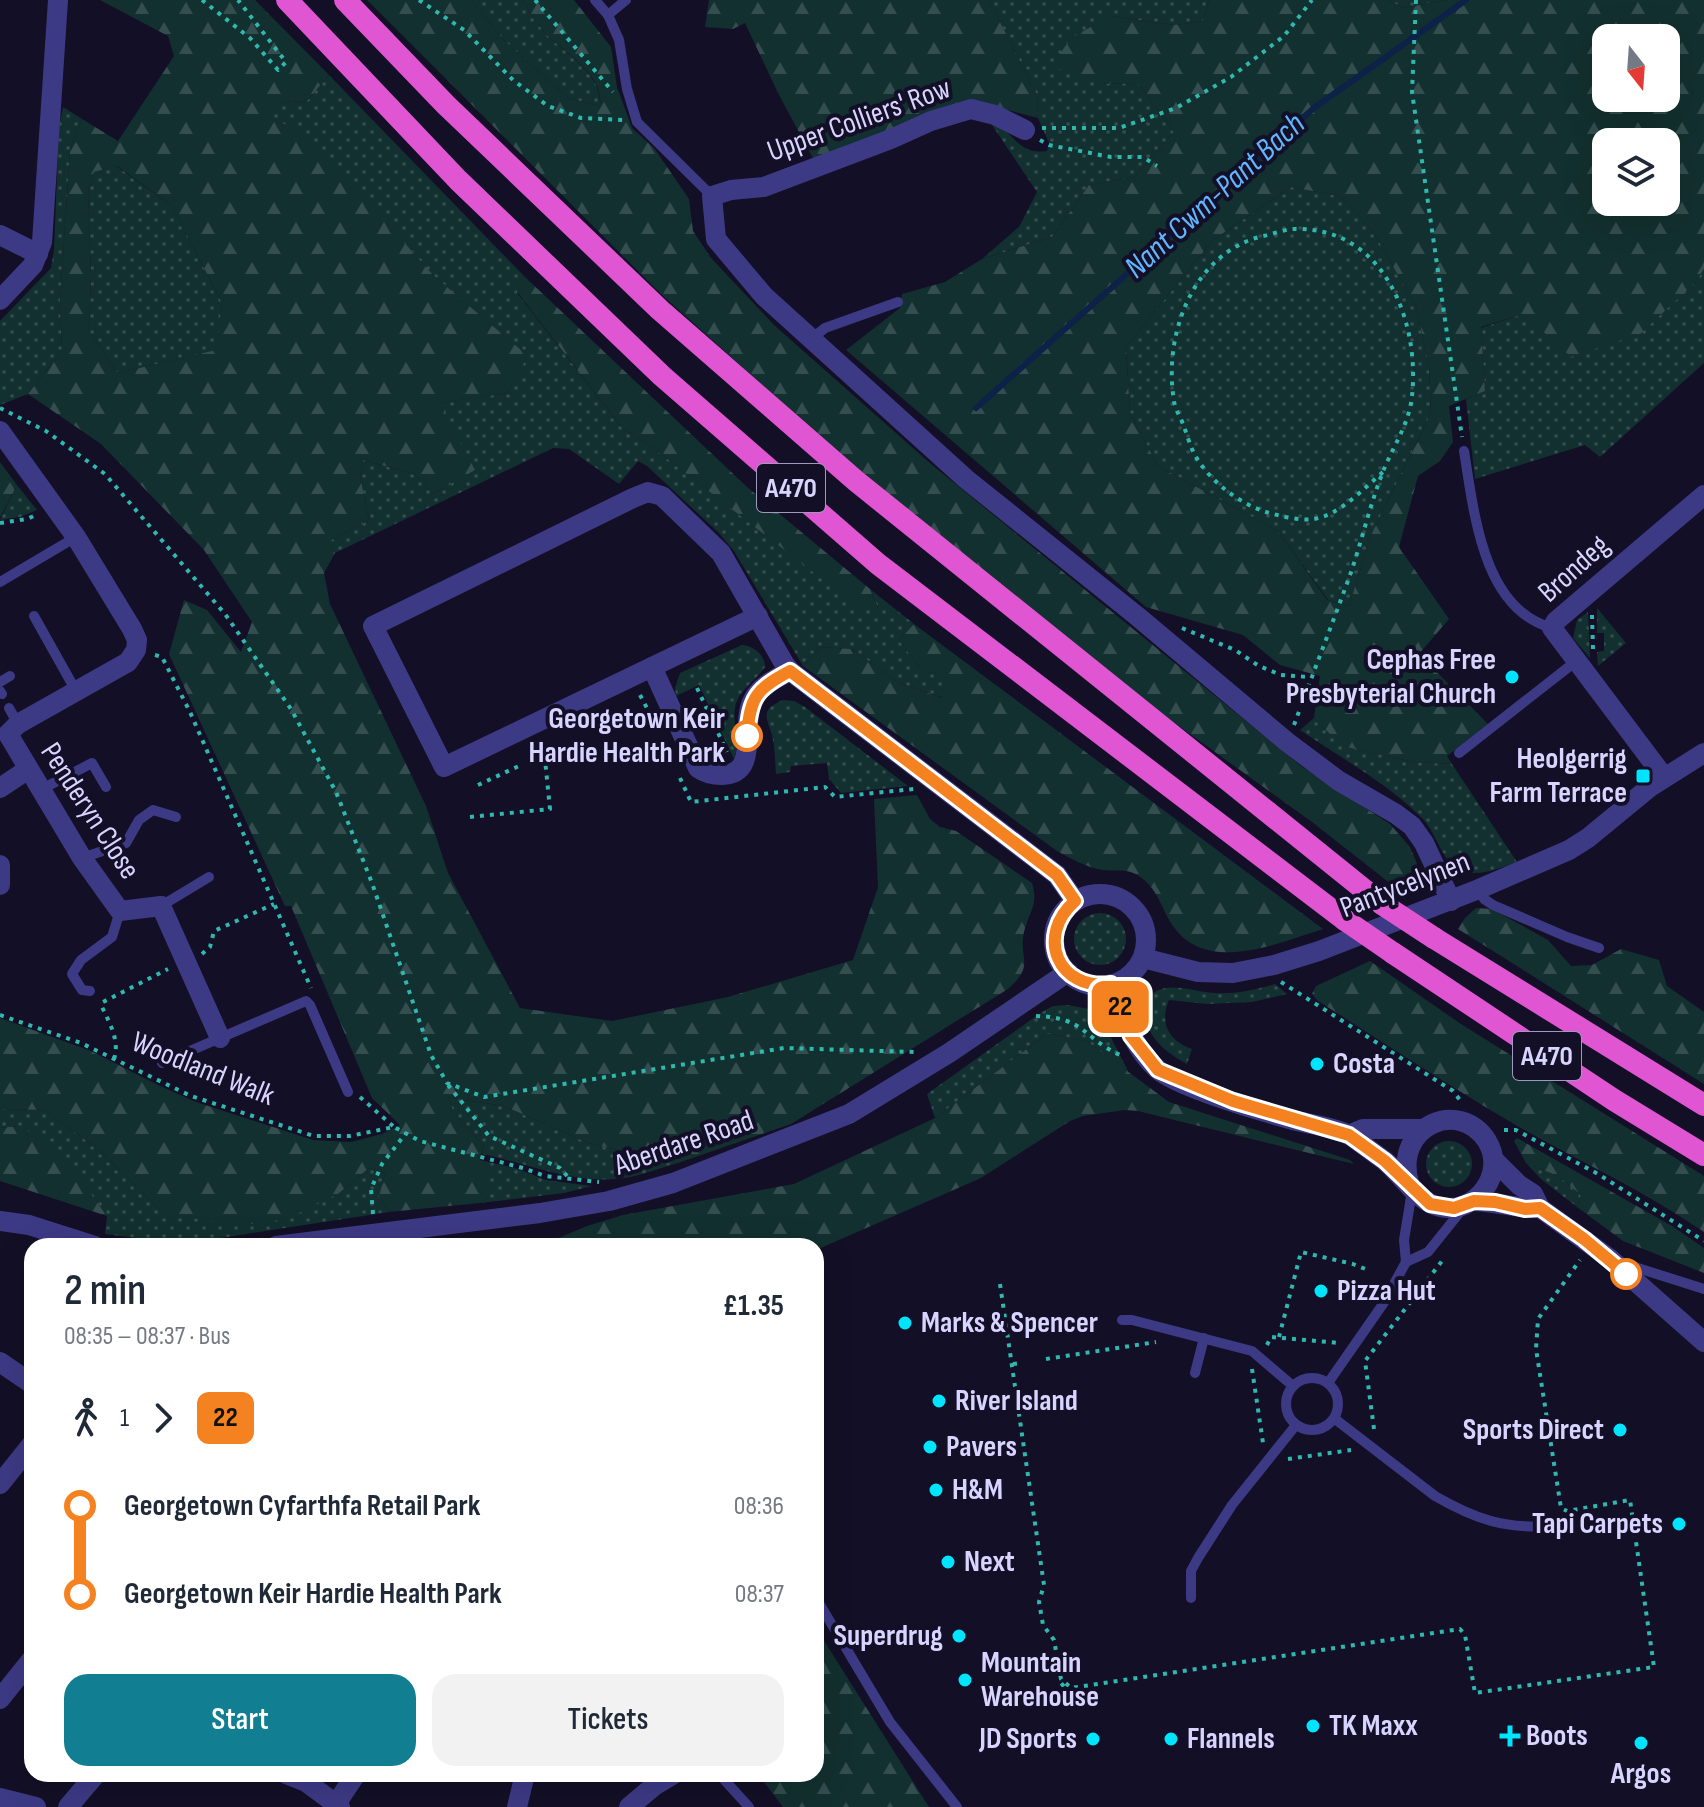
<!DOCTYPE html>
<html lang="en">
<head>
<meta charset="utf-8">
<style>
  body { margin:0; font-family:"Sofia Sans Condensed",sans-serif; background:#f2f2f3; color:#1f2937; height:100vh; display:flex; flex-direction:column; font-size:30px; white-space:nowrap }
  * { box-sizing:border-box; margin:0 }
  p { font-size:26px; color:#747a83 }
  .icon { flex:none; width:44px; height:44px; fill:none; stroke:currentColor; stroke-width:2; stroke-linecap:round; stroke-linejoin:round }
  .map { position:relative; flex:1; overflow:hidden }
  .drawer { position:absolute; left:24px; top:1238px; width:800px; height:544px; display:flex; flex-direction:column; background:#fff; border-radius:24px; box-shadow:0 8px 32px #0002 }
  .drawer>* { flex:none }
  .badge { padding:0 16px; border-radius:12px; font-size:28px; line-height:52px }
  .needle { width:52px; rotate:163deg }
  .buttons { position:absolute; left:1592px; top:24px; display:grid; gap:16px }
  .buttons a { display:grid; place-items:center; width:88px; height:88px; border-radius:16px; background:#fff; box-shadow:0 8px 32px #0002; font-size:40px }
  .map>.badge { position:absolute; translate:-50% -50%; box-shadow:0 0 0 4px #fff }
  .legs { display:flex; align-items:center; gap:12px; height:88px; padding:0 40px; font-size:26px }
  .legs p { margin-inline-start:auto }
  .head { display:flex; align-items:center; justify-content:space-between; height:136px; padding:0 40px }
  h1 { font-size:44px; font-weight:600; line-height:60px }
  .button { display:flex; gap:16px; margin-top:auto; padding:16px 40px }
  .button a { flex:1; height:92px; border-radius:24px; background:#117e91; color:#fff; font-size:32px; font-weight:600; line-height:92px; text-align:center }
  .button a+a { background:#f2f2f3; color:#1f2937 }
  ul { padding:0 40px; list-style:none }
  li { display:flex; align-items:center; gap:28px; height:88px; font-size:30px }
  li i { display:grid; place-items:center; width:12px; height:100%; margin:0 10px; background:currentColor }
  li i::after { content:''; width:20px; height:20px; margin:-10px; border:6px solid; border-radius:50%; background:#fff }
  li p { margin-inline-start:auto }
  li:first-child i { background:linear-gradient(#0000 50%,currentColor 0) }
  li:last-child i { background:linear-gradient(currentColor 50%,#0000 0) }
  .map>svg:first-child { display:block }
  .grass { fill:url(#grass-dots) }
  .forest { fill:url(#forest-firs); fill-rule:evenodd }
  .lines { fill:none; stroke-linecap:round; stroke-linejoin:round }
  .stream { stroke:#0c2248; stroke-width:6 }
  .path { stroke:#2fb8b0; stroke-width:4; stroke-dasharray:4 6; stroke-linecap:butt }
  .service { stroke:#3d3a85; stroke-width:10 }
  .minor { stroke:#3d3a85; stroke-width:20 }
  .trunk { stroke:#e055d1; stroke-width:22 }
  .trunk-bridge { stroke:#e055d1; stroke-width:22 }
  .line-1-casing { stroke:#fff; stroke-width:18 }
  .line-1 { stroke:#f58220; stroke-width:12 }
  .poi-dot { fill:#00e5ff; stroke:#130f26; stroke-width:3 }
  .stop-1-dot { fill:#fff; stroke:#f58220; stroke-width:4 }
  .labels { text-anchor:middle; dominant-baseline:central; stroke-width:8; stroke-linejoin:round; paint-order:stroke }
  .shield { fill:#130f26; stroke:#9e99be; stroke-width:2 }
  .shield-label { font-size:28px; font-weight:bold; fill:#d9d4ff }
  .street-label { font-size:30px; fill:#d9d4ff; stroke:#130f26 }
  .poi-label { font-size:30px; font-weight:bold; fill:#d9d4ff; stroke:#130f26; text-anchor:start }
  .stop-label { font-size:30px; font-weight:bold; fill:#d9d4ff; stroke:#130f26; text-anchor:end }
  .water-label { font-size:32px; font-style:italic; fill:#62b6ff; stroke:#130f26 }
</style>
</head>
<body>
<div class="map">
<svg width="1704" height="1807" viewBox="0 0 1704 1807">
  <defs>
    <pattern id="grass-dots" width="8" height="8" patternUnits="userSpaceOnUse" patternTransform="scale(2)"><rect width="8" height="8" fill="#12302f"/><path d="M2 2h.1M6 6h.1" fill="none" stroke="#344d4e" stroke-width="1.8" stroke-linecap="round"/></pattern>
    <pattern id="forest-firs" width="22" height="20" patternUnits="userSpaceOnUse" patternTransform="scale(2)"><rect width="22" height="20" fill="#12302f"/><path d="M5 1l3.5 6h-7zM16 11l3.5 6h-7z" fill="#344d4e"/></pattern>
  </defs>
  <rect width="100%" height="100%" fill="#130f26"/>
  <g class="grass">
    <path d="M471,0h51c7,10 14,22 22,32 21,22 58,40 56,74l-32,-8 -64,-58z"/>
    <path d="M989,0h220l-6,21 -29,4 -63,-9 -11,68 38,-1 36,49 -40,45 -45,8 -37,52 -70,22 37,-32 18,-35 -47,-70c24,6 25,34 57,29l2,-8 -11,-25 -1,-23z"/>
    <path d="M1389,0h57l-43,8z"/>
    <path d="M329,75l195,201 -7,17 106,136 25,15 211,163 19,1 -8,-19 44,35 -15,16 21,28 26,10 -2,20 -45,-15 -47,-34 -31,-2 -18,19 -69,-115 -16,-19 -71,-66 -9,-5 -19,23 -50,-35 -16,-1 -218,105 -4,-13 38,-20 -9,-44 3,-16 51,14 19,20 41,-24 -35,-67 68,-10 20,-37 -94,-81 -165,-158 16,-16 22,1z"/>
    <path d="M63,107l19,12 -12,30 -10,153 2,48 -34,44 -28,11v-84l51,-53 3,-18 5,-123z"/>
    <path d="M116,166l56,40 50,97 -5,47 -99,23 -29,-42 2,-54 -3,-84 6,-21z"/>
    <path d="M1291,187l48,9 34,35 43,76 13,57 2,49 -59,120 -23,73 -21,-6 -50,-69 -120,-65 -28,-53 -4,-66 87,-107z"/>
    <path d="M1704,269v94l-104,94 -15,-12 -110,34 -9,-80 19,-8 -4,-63 42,-14 172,-31z"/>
    <path d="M17,485l20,25 -17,7 -20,3z"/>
    <path d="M1597,608l29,35 -28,23 -1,-14 7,-1v-18h-7z"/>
    <path d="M1588,612l2,46 -17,-20 4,-18z"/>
    <path d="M742,645c12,1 23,10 23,22 -9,14 -27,23 -30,41 -3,17 6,36 -1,51l-35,-74 -23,11 -1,-8 5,-15z"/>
    <path d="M783,700l11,1 11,6 103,79 -67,7 -12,-14 -2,-16 -36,3 -1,6 -14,2c-1,-12 -1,-27 -4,-39 -6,-19 -12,-25 11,-35z"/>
    <path d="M1314,718l29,28 71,16 38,2 65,98c-16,6 -43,17 -60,7 -14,-8 -22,-38 -35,-51 -35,-35 -81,-60 -122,-88z"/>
    <circle cx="1100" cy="939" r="26"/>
    <path d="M1275,984l12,10 -35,8 -45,2 -38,-4c-10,23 0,41 23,49l-5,15c-19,-10 -35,-23 -42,-44 -3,-9 -2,-16 4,-23 17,-18 43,-5 65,-4 21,1 41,-3 61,-9z"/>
    <path d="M1068,1005l21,4 11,7 29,57 -41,-31 -40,-9 -113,85 -8,-24 115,-82 11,-6z"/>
    <path d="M445,1097l59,9 84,37 87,21c-19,5 -40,14 -60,15 -46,4 -89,-16 -133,-25l2,-9 -28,-30z"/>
    <path d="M0,1109l44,1 54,39 64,63 176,-18 31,-26 16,5 -6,23 10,16 -207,32 -77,-10 2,-18 -89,-90 -18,2z"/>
    <circle cx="1449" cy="1164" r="23"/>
    <path d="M480,1160l38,9 28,11 46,6 -28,7 -84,10 10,-6z"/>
    <path d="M1526,1163l32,13 23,19 -4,12 -36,-28z"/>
  </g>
  <g class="forest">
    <path d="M100,0h155l74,75 -23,27 -22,-1 -15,17 26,10 30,25 108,122 95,81 -21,37 -67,10 35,67 -42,24 -19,-20 -51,-14 -3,16 9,44 -38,20 4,13 -11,20 6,31 96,202 22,67 72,135 92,13 116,-24 125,-37 25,-73 -4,-88 43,-4 13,24 10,8 16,4 76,52c7,22 -3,28 -8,49 -6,27 12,32 -16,57l-217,135 -116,40 -87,-21 -84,-37 -58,-9 10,18 28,30 -4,15 10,19v18l-10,6 -91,9 -10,-16 6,-23 -16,-5 -31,26 -51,25 -52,7 -73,-14 -64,-63 -54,-39 -44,-1v-91l91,33 67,34 38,17 117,38 38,2 31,-8 18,-9 -28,-27 -81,-192h-6l-116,-252 15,-54 23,10 34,42 11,-30 -48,-72 -103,-106 -73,-50 34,-44 -2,-48 10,-153 12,-30 36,22 56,-85 -6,-20zM117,166l55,40 50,97 -6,47 -98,23 -29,-42 2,-54 -3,-84 6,-21z"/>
    <path d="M367,0h104l33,40 64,58 32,8c4,-33 -36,-53 -56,-74 -8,-10 -15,-22 -22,-32h52l37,47 6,40 15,41 22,20 35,51 4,32 18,27 63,67 157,139 370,302 89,58 20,23 9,22 1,19 -15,7 -93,-73 -194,-140 -251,-203 -206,-185z"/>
    <path d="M709,0h280l48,95 1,23 -49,-13 -174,57 -37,-69 -33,-70 -12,6 -28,-2z"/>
    <path d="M1209,0h180l14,8 43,-8h258v269l-9,14 -55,51 -69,23 -47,-43 -43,13 4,64 -36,15 4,36 -13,19 -22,15 -19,71 50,72 -30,35 69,70 -41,32 5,8 -38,-2 -72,-16 -28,-28 6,-42 -40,-11 -37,-30 -97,-28 -300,-257 54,-42 2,-14 43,-12 37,-23 70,-22 37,-52 45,-8 40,-45 -36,-49 -38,1 -49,-18 21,-29 39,-21 63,9 29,-4zM1606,38h60v60h-60zM1606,142h60v60h-60zM1291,187l48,9 34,35 43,76 13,57 2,49 -59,120 -23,73 -22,-6 -49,-69 -120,-65 -28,-53 -4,-66 87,-107z"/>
    <path d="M524,276l223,211 123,102 8,20 -19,-1 -211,-164 -25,-15 -106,-137z"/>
    <path d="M0,462l17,23 -17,33z"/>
    <path d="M914,624l409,305c-45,14 -116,46 -150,-3 -11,-16 -14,-34 -30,-47 -15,-12 -24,-7 -40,-9 -18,-3 -31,-11 -46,-19l-254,-185 18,-19 31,2 47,34 44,15 2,-20 -25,-10 -21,-28z"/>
    <path d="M1476,908l16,1 56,31 23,26 21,-1 29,-16 38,11 8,26 37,26v72l-246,-155 7,-11z"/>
    <path d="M1370,961l91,63 243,152v56c-61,-42 -127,-72 -190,-108 -67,-39 -131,-82 -196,-123l-6,-7 4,-8z"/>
    <path d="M1048,1033l40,9 81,60 181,58 4,4 -216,-53 -13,-1 -42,6 -13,5 -89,57 -165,72v-4h-302l37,-5 36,-15 36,-11 171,-31 141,-66z"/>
    <path d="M18,1126l36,17 53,73 -107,-35v-53z"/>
    <path d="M1517,1138l155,88 32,22v25l-81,-32 -46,-34 4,-12 -23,-19 -32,-13 -12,-22z"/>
    <path d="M816,1628l113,179h-146l-25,-33h58z"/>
  </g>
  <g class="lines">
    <path class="stream" d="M976,408l338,-300 152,-108"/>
    <g class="path">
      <path d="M202,0l48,38 28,32 8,-8 -48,-62"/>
      <path d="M419,0l45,30 49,50 35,26 33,12 42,2"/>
      <path d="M535,0l78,92"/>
      <path d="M1416,0l-4,92 50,345"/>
      <path d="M1042,128h77l57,-20 55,-31 53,-41 28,-36"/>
      <path d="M1040,140l9,5 62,12h32l14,9"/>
      <path d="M0,408l46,23 59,43 120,140 66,95 45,83 36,91 59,172 16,28 37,14 300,-49 130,4"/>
      <path d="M0,523l27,-4 9,-4"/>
      <path d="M1592,615l1,35"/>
      <path d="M1182,628l53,22 24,16 22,9 29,2"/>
      <path d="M155,655l7,2 28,55 121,276"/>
      <path d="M697,688l30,64"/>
      <path d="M640,695l9,17"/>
      <path d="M589,721l61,-5"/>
      <path d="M1294,725c18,-49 37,-98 55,-147 12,-34 20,-70 33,-104 10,-26 27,-49 30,-78 8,-75 -28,-167 -114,-167 -11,-1 -24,5 -35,7 -71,17 -100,100 -89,165 1,8 6,15 9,23 4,10 7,23 13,33 14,24 44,47 70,55 14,4 33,9 48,7 26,-4 50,-31 69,-47"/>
      <path d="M680,778l11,24 134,-15 10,10 79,-8"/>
      <path d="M478,785l43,-20"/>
      <path d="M470,817l80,-8 -7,-69"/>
      <path d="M202,954l8,-7 4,-16 60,-27"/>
      <path d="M1281,982l172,109 7,9"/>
      <path d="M0,1015l81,28 110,53 123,40h36l44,-9 26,14 103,27 22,8 54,6"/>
      <path d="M1036,1016c49,1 48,23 84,39"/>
      <path d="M114,1059c6,-18 -4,-35 -12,-52l1,-5 65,-33"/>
      <path d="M448,1085l41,51 71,32 8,9"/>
      <path d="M360,1097l34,30"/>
      <path d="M1504,1130h12l82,44 106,67"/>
      <path d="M373,1214l-2,-25 11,-25 24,-31"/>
      <path d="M1000,1284l44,301 -5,17 4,23 11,15 7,39 10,9 389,-59 5,6 10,58 179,-26 -24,-167 -63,11 -6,-3 -25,-159 2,-30 42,-59"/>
      <path d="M1279,1337l22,-85 52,12 15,6"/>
      <path d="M1267,1345l4,-8 68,6"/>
      <path d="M1046,1359l110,-17"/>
      <path d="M1013,1364l8,-1"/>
      <path d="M1252,1369l11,74"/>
      <path d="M1374,1429l-9,-68 77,-100"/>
      <path d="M1288,1459l63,-9"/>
      <path d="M1039,1709l-2,-13 14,-2 14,-11"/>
    </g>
    <g class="service">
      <path d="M595,0l13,15 11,25 8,49 10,33 75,74"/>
      <path d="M608,15l18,-15"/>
      <path d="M810,340l15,-12 73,-26"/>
      <path d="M1464,451c10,60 18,158 88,177"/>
      <path d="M0,582l76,-45"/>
      <path d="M34,616l42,75"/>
      <path d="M0,682l10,-6"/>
      <path d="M0,691l2,3"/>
      <path d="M9,708l9,16"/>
      <path d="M1459,753l116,-91"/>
      <path d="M40,790l52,-27 14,24"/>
      <path d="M82,858l44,-15 13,-23 14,-10 23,7"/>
      <path d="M1479,889l5,10 9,6 74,32 32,11"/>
      <path d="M161,906l48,-29"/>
      <path d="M90,991l-8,-1 -10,-16 9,-14 31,-23 8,-26"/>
      <path d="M162,1063l144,-62 4,4 38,87"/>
      <path d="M1406,1262l22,-10 36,-45"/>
      <path d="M1622,1263l82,26"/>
      <path d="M1122,1320h10l120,31 41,35"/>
      <path d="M1195,1373l9,-35"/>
      <circle cx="1312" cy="1404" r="26"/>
      <path d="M1328,1383l55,-79 23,-42 -2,-22 8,-49"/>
      <path d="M1335,1419l100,77c40,23 69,33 115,30"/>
      <path d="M816,1598l74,124 67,85"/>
      <path d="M1191,1598v-27l7,-13 34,-53 64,-80"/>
      <path d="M719,1774l30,33"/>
    </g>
    <g class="minor">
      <path d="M1025,130l-30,-15 -24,-6 -40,12 -40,18 -127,48 -33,3 -19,6 4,43 48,57 202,183 171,137 150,126 52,39 57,33 16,12 12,17 27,58"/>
      <path d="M0,235l38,19"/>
      <path d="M0,300l33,-35 9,-23 16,-242"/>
      <path d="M0,431l76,106 56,92 5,11 -1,10 -8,12 -110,62 -10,10 74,124 38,53 41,-5 59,132"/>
      <path d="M758,616l-314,151 -71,-141 260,-128 15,-6 14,4 59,57 64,112 5,6 267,204 18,26"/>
      <path d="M652,667l46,101c7,5 14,7 24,7 38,-1 19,-49 30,-73 7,-16 23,-23 38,-31"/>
      <path d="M1664,777l-112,-149 4,-7 148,-126"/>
      <path d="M0,788l27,-18"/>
      <path d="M0,865v20"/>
      <circle cx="1100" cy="940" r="46"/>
      <path d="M1143,958l55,14 35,1 41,-8 45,-14 160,-62 90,-39 19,-12 62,-51 54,-34"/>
      <path d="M1111,984c12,30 21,63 46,85 20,18 106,43 136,51 15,4 46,8 58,16 11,8 23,17 34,25 18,15 32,41 55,46 36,8 67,-34 47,-66 -27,-43 -94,-16 -78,42"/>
      <path d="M1349,1135l14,-6h59"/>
      <path d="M1494,1160l25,25 14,9 7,14 69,50 95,84"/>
      <path d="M1474,1201c22,1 44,8 66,7"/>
      <path d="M0,1221l29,4 66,21"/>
      <path d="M276,1246l264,-33 69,-12 64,-18 176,-69 100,-61 119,-81"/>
      <path d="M0,1362l32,22"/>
      <path d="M0,1484l32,-40"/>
      <path d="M0,1699l32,-40"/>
      <path d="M286,1774l20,8 34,25"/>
      <path d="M0,1798l36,9"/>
      <path d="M336,1804l20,-30"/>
      <path d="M68,1807l28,-33"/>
      <path d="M517,1807l8,-33"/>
      <path d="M629,1807l25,-21 20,-12"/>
    </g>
    <g class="trunk">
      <path d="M287,0l171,180 204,196 216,188 467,356"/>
      <path d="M345,0l101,105 214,205 196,171 526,423"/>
      <path d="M1434,938l270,167"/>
      <path d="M1393,953l221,147 90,55"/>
    </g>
    <g class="trunk-bridge">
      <path d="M1382,904l52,34"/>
      <path d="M1345,920l48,33"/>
    </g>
  </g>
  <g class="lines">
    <g class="line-1-casing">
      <path id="line-1" d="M747,736c3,-39 9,-47 43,-65l267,204 18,26c-40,35 -17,90 36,83l20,52 27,34 75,31 116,34 36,26 45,43 24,4 20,-7 21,1 30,7 15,-1 44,31 42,35"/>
    </g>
    <use href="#line-1" class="line-1"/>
  </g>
  <g class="poi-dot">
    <circle cx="1512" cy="677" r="8"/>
    <rect x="1635" y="768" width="16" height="16" rx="4"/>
    <circle cx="1317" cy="1064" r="8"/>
    <circle cx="1321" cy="1291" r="8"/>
    <circle cx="905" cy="1323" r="8"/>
    <circle cx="939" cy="1401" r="8"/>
    <circle cx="1620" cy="1430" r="8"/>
    <circle cx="930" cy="1447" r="8"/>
    <circle cx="936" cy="1490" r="8"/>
    <circle cx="1679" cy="1524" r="8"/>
    <circle cx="948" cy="1562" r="8"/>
    <circle cx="959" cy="1636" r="8"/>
    <circle cx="965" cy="1680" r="8"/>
    <circle cx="1313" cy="1726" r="8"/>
    <path d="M1506 1724h8v8h8v8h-8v8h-8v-8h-8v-8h8z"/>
    <circle cx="1093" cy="1739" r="8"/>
    <circle cx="1171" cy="1739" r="8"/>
    <circle cx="1641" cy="1743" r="8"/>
  </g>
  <g class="stop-1-dot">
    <circle cx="747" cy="736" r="14"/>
    <circle cx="1626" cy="1274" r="14"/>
  </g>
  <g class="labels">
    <g class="shield">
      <rect x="757" y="464" width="68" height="48" rx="6"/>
      <rect x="1513" y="1032" width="68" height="48" rx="6"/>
    </g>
    <g class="shield-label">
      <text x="791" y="488">A470</text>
      <text x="1547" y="1056">A470</text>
    </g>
    <g class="street-label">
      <text transform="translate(859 120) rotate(-20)">Upper Colliers' Row</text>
      <text transform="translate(1574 569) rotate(-42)">Brondeg</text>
      <text transform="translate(90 811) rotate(57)">Penderyn Close</text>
      <text transform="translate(1405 885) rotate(-21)">Pantycelynen</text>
      <text transform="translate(203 1069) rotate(22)">Woodland Walk</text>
      <text transform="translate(684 1143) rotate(-19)">Aberdare Road</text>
    </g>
    <g class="poi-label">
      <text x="1496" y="660" text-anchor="end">Cephas Free<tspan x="1496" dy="34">Presbyterial Church</tspan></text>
      <text x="1627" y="759" text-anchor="end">Heolgerrig<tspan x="1627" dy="34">Farm Terrace</tspan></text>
      <text x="1333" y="1064">Costa</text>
      <text x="1337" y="1291">Pizza Hut</text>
      <text x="921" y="1323">Marks &amp; Spencer</text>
      <text x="955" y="1401">River Island</text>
      <text x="1604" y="1430" text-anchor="end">Sports Direct</text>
      <text x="946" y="1447">Pavers</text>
      <text x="952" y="1490">H&amp;M</text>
      <text x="1663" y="1524" text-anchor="end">Tapi Carpets</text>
      <text x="964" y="1562">Next</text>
      <text x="943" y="1636" text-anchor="end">Superdrug</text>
      <text x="981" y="1663">Mountain<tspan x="981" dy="34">Warehouse</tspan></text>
      <text x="1329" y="1726">TK Maxx</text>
      <text x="1526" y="1736">Boots</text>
      <text x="1077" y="1739" text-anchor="end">JD Sports</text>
      <text x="1187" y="1739">Flannels</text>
      <text x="1641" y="1774" text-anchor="middle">Argos</text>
    </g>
    <g class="stop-label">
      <text x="725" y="719">Georgetown Keir<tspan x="725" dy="34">Hardie Health Park</tspan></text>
    </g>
    <g class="water-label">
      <text transform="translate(1215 196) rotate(-42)">Nant Cwm-Pant Bach</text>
    </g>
  </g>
</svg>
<div class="buttons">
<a><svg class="needle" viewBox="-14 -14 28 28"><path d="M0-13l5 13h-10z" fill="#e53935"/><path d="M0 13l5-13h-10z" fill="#747a83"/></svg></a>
<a><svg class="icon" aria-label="layers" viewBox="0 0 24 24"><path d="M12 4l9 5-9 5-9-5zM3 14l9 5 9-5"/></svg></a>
</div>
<b class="badge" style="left:1120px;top:1007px;background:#f58220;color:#111">22</b>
<section class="drawer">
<div class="head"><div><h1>2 min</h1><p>08:35 – 08:37 · Bus</p></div><b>£1.35</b></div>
<div class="legs"><svg class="icon" aria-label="walk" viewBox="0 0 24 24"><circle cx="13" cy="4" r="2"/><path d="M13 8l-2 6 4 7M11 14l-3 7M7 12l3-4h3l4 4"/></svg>1<svg class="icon" aria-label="forward" viewBox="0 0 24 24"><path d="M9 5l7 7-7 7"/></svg><b class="badge" style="background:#f58220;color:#111">22</b></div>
<ul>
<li><i style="color:#f58220"></i><b>Georgetown Cyfarthfa Retail Park</b><p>08:36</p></li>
<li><i style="color:#f58220"></i><b>Georgetown Keir Hardie Health Park</b><p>08:37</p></li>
</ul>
<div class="button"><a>Start</a><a>Tickets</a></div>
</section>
</div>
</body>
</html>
